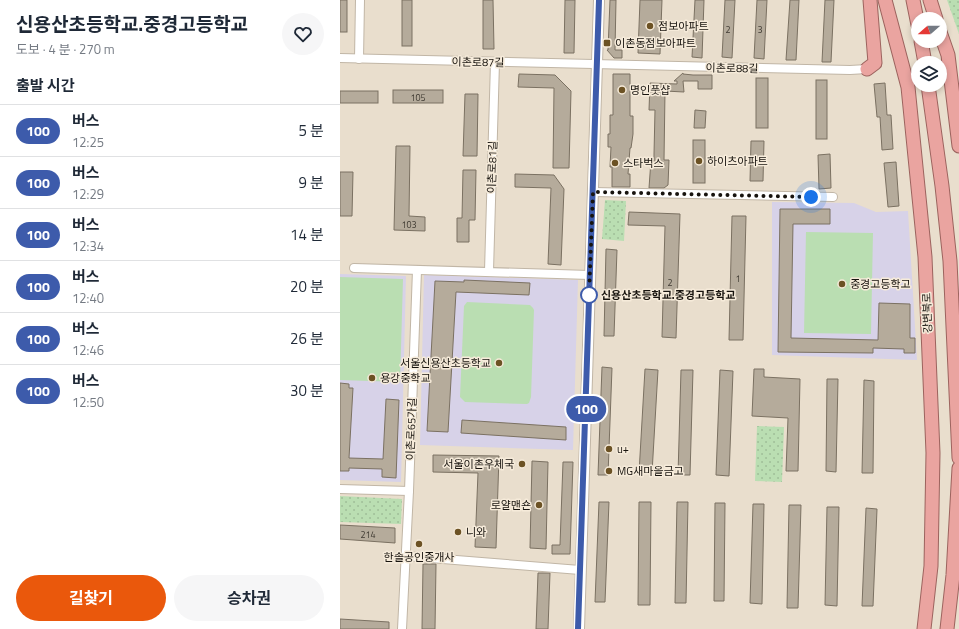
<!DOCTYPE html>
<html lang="ko">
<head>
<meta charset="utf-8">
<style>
  body { margin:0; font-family:"Titillium Web","Noto Sans KR",sans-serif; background:#f6f6f7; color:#1f2937; height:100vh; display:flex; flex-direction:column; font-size:15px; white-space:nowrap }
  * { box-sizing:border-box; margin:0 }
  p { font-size:13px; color:#747a83 }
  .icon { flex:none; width:22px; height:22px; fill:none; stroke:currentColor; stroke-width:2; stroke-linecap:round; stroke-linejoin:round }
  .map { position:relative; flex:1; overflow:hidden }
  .details { display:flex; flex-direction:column; background:#fff; width:340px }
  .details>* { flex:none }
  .badge { padding:0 8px; border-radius:13px; font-size:14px; line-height:26px }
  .needle { width:26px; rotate:250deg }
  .tools { position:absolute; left:571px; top:12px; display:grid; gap:8px }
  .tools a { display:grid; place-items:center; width:36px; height:36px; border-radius:50%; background:#fff; box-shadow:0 2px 6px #0003; font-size:20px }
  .you { position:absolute; width:20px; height:20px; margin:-10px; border:3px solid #fff; border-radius:50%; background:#1a73e8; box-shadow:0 0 0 6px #1a73e833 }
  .map>.badge { position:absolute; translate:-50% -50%; box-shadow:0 0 0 2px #fff }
  h2 { padding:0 16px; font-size:15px; line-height:36px }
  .round { display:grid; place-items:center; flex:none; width:42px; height:42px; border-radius:21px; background:#f6f6f7 }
  .headline { display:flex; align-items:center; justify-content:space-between; height:68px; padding:0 16px }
  h1 { font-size:19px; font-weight:700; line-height:30px }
  .primary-button { display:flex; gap:8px; margin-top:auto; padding:8px 16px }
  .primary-button a { flex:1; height:46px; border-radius:24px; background:#ea580c; color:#fff; font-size:16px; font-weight:700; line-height:46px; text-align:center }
  .primary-button a+a { background:#f6f6f7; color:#1f2937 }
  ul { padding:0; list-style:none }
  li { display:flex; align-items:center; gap:12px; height:52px; padding:0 16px; border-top:1px solid #e0e1e3 }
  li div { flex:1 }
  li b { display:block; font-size:15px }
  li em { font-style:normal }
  li .badge { min-width:44px; font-weight:700; text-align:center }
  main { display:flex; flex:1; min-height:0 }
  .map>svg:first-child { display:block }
  .education { fill:#d7d2e8 }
  .park { fill:url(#park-dots) }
  .pitch { fill:#badeb2 }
  .building { fill:#b5ab9b; stroke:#7b7162 }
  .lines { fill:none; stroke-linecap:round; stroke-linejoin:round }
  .minor-casing { stroke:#c1b6a6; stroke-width:10 }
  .tertiary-casing { stroke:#c1b6a6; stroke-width:12 }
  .trunk-casing { stroke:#9c635e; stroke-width:15 }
  .minor { stroke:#fff; stroke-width:8 }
  .tertiary { stroke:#fff; stroke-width:10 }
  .trunk { stroke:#eaa4a0; stroke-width:13 }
  .line-casing { stroke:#fff; stroke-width:9 }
  .line { stroke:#3d5bab; stroke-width:6 }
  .walk { stroke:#17130e; stroke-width:4; stroke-dasharray:0 7.2 }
  .poi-dot { fill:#6c5224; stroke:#f6ebda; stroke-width:1.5 }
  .stop-dot { fill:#fff; stroke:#3d5bab; stroke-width:2 }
  .labels { text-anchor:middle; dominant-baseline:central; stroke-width:3; stroke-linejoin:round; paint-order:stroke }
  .number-label { font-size:9px; fill:#3e3931 }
  .poi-label { font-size:11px; fill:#17130e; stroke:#f6ebda; text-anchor:start }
  .street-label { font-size:11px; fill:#17130e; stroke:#f6ebda }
  .stop-label { font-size:11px; font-weight:bold; fill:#17130e; stroke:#f6ebda; text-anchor:start }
</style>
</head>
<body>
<main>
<section class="details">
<div class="headline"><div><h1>신용산초등학교.중경고등학교</h1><p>도보 · 4 분 · 270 m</p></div><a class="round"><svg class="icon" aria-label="heart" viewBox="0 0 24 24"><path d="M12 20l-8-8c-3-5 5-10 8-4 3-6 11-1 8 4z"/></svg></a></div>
<h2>출발 시간</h2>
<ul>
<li><span class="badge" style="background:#3d5bab;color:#fff">100</span><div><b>버스</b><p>12:25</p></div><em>5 분</em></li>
<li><span class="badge" style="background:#3d5bab;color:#fff">100</span><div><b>버스</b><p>12:29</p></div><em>9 분</em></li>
<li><span class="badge" style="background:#3d5bab;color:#fff">100</span><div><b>버스</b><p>12:34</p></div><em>14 분</em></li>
<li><span class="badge" style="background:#3d5bab;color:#fff">100</span><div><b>버스</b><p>12:40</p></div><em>20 분</em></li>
<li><span class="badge" style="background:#3d5bab;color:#fff">100</span><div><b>버스</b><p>12:46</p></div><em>26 분</em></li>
<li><span class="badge" style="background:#3d5bab;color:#fff">100</span><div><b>버스</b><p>12:50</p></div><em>30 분</em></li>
</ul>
<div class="primary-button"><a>길찾기</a><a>승차권</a></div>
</section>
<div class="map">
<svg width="619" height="629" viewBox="0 0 619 629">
  <defs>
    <pattern id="park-dots" width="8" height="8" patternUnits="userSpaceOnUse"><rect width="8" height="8" fill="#badeb2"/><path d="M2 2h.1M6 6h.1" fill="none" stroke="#9fbe98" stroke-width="1.8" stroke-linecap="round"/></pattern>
  </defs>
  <rect width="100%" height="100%" fill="#e9decd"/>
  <g class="education">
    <path d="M432,202l82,1 22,9 32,-1 9,149 -145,-5z"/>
    <path d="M0,274l66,2 -5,206 -61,-2z"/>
    <path d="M84,275l154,5 -5,170 -153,-5z"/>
  </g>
  <g class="park">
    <path d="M607,0h12v34z"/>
    <path d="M265,200l21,1 -2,40 -22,-2z"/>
    <path d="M417,426l27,1 -2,55 -27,-1z"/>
    <path d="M0,496l62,3 -1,25 -61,-2z"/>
  </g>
  <g class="pitch">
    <path d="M466,232l67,1 -2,101 -67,-1z"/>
    <path d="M0,277l63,2 -3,103 -60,-2z"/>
    <path d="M127,302l63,3 3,3 1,2 -3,87 -2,6 -2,1 -62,-2 -5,-5 4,-91z"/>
  </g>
  <g class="building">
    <rect x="0" y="0" width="7" height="32"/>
    <rect x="62" y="0" width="10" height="46"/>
    <path d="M143,0h10l1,49h-11z"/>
    <path d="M225,0h10l-1,53h-10z"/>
    <path d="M270,0h6l-1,50h7v8h-8l-7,-8h1z"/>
    <path d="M300,0h22l-2,54 -22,-1z"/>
    <path d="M355,0h9l-2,58 -10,-1z"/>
    <path d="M385,0h10l-3,58 -10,-1z"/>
    <path d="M417,0h10l-3,59 -10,-1z"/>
    <path d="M450,0h9l-3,60h-10z"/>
    <path d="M485,0h9l-3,62h-9z"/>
    <path d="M343,73v1l10,1h19v14h-14v-8h-15l1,11 -19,-1 -1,69h5l-1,25 -4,3h-15l2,-28 3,1v-7l1,-44h-6l1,-27 27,1v-3h-3z"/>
    <path d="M179,74l36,1 16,16 -2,77h-16l1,-80 -36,-1z"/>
    <path d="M273,74h17v42h3v18l-2,14h-1l-2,26h2v13h-18v-20h-2l1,-20h-3v-13h2v-19h3z"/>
    <rect x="416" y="78" width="12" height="50"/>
    <rect x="476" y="80" width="11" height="59"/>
    <path d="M545,83l2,32h4l2,34 -11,1 -2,-33h-3l-3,-33z"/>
    <rect x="53" y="90" width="50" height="13"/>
    <rect x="0" y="91" width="38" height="12"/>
    <path d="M125,94h13l-1,62h-14z"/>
    <path d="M355,110l11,1 -1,17h-11z"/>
    <rect x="353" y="140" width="12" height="43"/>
    <path d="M411,141h13l-1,40h-13z"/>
    <path d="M56,146h14l-1,70 16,1v14l-31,-1z"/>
    <path d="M490,154l1,34 -12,1 -1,-34z"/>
    <path d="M556,162l3,44 -11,1 -4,-44z"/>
    <path d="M123,170h13l-1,50h-6v22h-12v-24h5z"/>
    <path d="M0,172h13l-1,44h-12z"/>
    <path d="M175,174l39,1 10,14 -3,76 -13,-1 3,-76 -36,-1z"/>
    <path d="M440,209h50v15h-37l-2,114 87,2 1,-37 31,1v34h5v15h-11v-4l-31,-1v5l-95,-1z"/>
    <path d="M289,212l51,2 -4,124 -14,-1 3,-111 -37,-1z"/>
    <path d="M392,216h14l-3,124h-14z"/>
    <path d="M266,249l11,1 -3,86h-10z"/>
    <path d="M124,280l66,3 -1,12 -73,-3 -8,140 -21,-1 8,-150 29,1z"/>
    <path d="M262,367l10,1 -4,107h-10z"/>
    <path d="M305,369l13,1 -6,103h-13z"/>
    <path d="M414,369h10v8l36,2 -2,92h-12l2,-53 -36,-2z"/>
    <path d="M341,370h12l-3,105h-12z"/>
    <path d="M380,370l13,1 -4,105 -13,-1z"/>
    <path d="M487,379h11l-2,93 -10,-1z"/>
    <path d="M524,380l10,1 -1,92h-11z"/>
    <path d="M0,383l9,1v4h4l-4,70 34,1 3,-60 13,1 -3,78 -14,-1v-8l-33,-1v3h-9z"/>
    <path d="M122,420l104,7v13l-105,-7z"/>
    <path d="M93,455l66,1 -3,92 -21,-1 3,-74 -45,-1z"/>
    <path d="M192,461l16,1 -2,87 -16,-1z"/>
    <path d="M223,462h10l-3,92h-18v-9h8z"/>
    <path d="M259,502h10l-4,100h-10z"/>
    <path d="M299,502h12l-1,103h-12z"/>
    <path d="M337,502h11l-2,101h-11z"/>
    <path d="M375,503h10l-1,98h-10z"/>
    <path d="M413,504h11l-2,100 -12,-1z"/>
    <path d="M449,505h12l-3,103h-11z"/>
    <path d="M487,507h12l-2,99 -12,-1z"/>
    <path d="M526,508l11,1 -4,97h-11z"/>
    <path d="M0,525l55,3v15l-55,-4z"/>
    <path d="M83,564h13l-1,65h-13z"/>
    <path d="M198,573h12l-2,56h-12z"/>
    <path d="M0,619l49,3v7h-49z"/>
  </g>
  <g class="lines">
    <g class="minor-casing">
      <g id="minor">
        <path d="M0,58l510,12 17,-1"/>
        <path d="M19,59l1,-59"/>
        <path d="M253,192l240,5"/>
        <path d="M14,268l236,7"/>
        <path d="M149,271l6,-209"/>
        <path d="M0,489l69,2"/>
        <path d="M66,556l174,14"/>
        <path d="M62,629l7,-138 8,-221"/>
      </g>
    </g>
    <g class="tertiary-casing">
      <path id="tertiary" d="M239,629l20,-629"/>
    </g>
    <g class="trunk-casing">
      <g id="trunk">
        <path d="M545,0l23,87 17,170 8,196 -2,113 -7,63"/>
        <path d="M573,0l5,25"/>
        <path d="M590,0l6,19"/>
        <path d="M600,32l8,23 11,91"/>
        <path d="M581,41l4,22"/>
        <path d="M527,69l8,-6 -5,-63"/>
        <path d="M588,85l14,101 8,75 9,197"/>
        <path d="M607,629l6,-54 6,-107"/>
      </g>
    </g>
    <use href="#minor" class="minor"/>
    <use href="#tertiary" class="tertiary"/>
    <use href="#trunk" class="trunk"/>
  </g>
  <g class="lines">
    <g class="line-casing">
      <path id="line" d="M238,629l21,-629"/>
    </g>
    <use href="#line" class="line"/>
    <path class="walk" d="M249,295l4,-103 218,5"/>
  </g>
  <g class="poi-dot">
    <circle cx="310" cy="26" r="4"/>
    <rect x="263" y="39" width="8" height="8" rx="2"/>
    <circle cx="282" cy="90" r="4"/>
    <circle cx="359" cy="161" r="4"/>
    <circle cx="275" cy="163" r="4"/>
    <circle cx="502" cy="284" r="4"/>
    <circle cx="159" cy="363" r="4"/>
    <circle cx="32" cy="378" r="4"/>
    <circle cx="269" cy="449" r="4"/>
    <circle cx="182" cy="464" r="4"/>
    <circle cx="269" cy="471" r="4"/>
    <circle cx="199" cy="505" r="4"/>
    <circle cx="118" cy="532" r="4"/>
    <circle cx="79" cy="544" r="4"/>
  </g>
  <circle class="stop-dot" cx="249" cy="295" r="8"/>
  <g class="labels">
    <g class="number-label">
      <text x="388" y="29">2</text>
      <text x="420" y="29">3</text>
      <text x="78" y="97">105</text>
      <text x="69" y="224">103</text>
      <text x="398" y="278">1</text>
      <text x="330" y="282">2</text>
      <text x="28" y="534">214</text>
    </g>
    <g class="poi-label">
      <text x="318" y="26">점보아파트</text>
      <text x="275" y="43">이촌동점보아파트</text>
      <text x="290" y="90">명인풋샵</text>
      <text x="367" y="161">하이츠아파트</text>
      <text x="283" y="163">스타벅스</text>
      <text x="510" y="284">중경고등학고</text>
      <text x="151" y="363" text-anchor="end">서울신용산초등학교</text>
      <text x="40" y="378">용강중학교</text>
      <text x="277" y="449">u+</text>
      <text x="174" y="464" text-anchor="end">서울이촌우체국</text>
      <text x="277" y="471">MG새마을금고</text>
      <text x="191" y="505" text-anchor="end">로얄맨숀</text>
      <text x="126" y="532">니와</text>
      <text x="79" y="557" text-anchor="middle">한솔공인중개사</text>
    </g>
    <g class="street-label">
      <text transform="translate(138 62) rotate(1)">이촌로87길</text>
      <text transform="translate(392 68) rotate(1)">이촌로88길</text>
      <text transform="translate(152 167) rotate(-88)">이촌로81길</text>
      <text transform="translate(587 313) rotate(-92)">강변북로</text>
      <text transform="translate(71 429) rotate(-88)">이촌로65가길</text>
    </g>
    <g class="stop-label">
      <text x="261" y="295">신용산초등학교.중경고등학교</text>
    </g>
  </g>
</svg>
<div class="tools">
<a><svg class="needle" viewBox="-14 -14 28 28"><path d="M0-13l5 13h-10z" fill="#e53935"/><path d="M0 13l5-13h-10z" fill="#747a83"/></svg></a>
<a><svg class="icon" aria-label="layers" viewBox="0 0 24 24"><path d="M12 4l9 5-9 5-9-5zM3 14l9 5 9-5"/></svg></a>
</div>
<div class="you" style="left:471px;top:197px"></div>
<b class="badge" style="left:246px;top:409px;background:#3d5bab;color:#fff">100</b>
</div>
</main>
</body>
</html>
